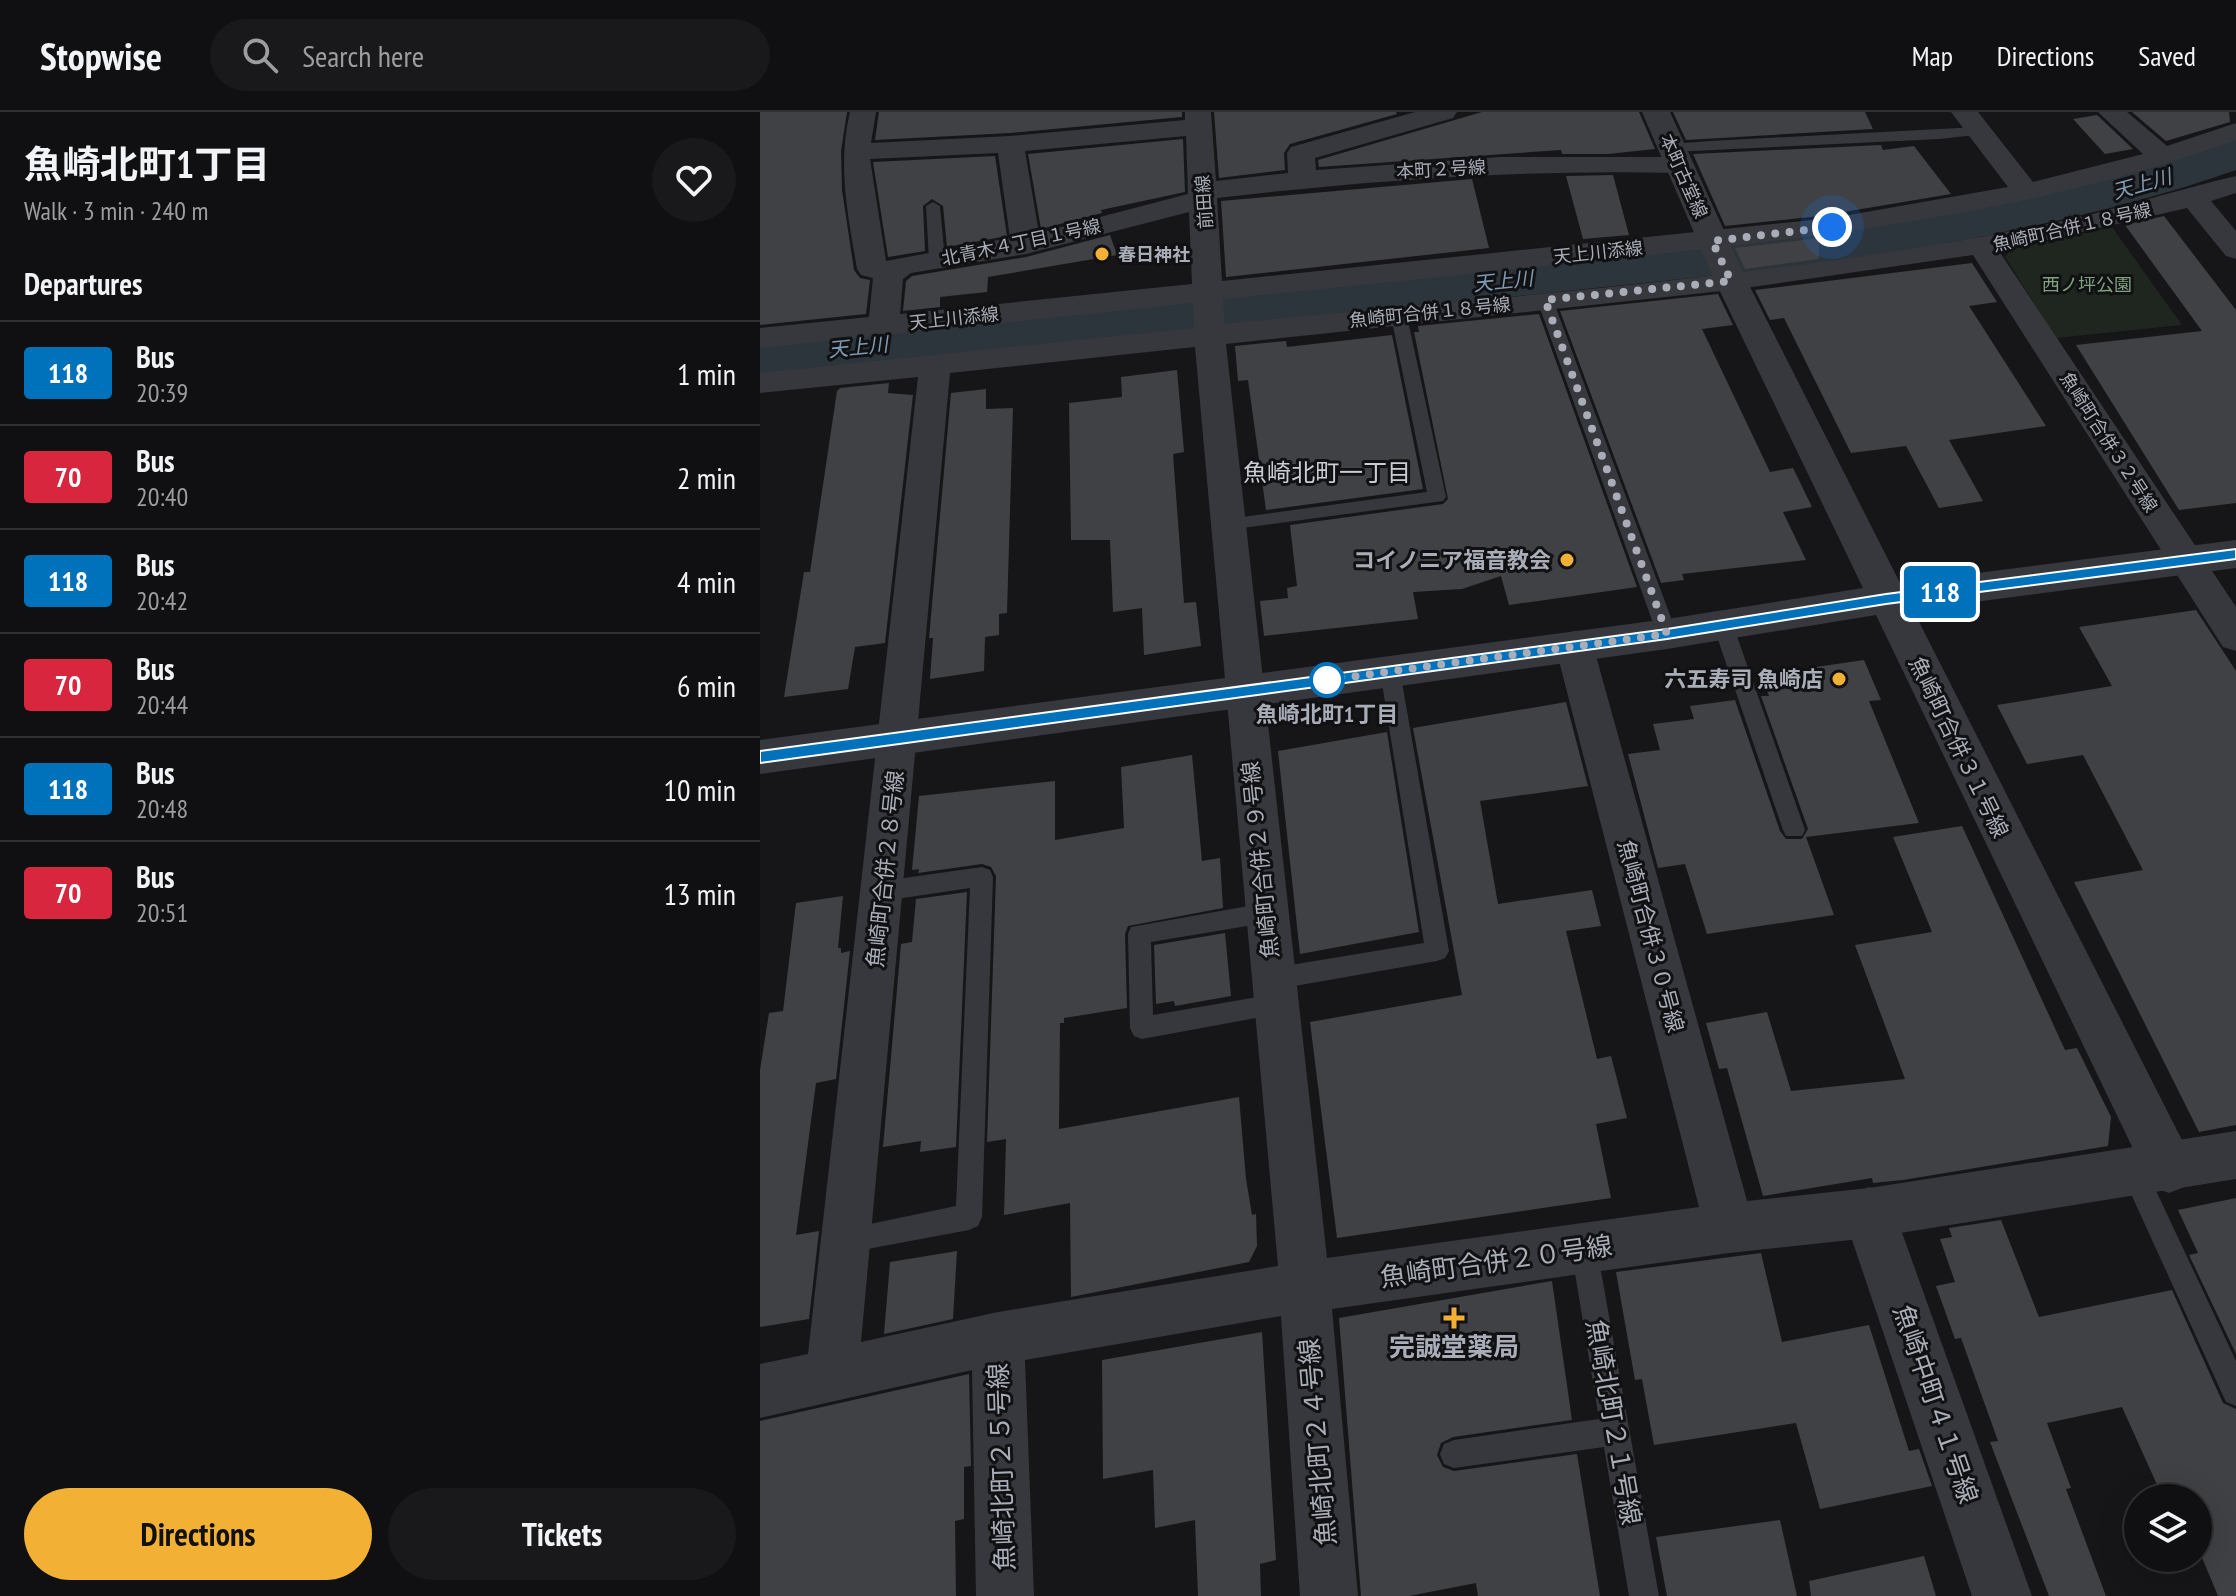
<!DOCTYPE html>
<html lang="en">
<head>
<meta charset="utf-8">
<style>
  body { margin:0; font-family:"PT Sans Narrow","Noto Sans JP",sans-serif; background:#19191b; color:#f1f3f6; height:100vh; display:flex; flex-direction:column; font-size:30px; white-space:nowrap }
  * { box-sizing:border-box; margin:0 }
  p { font-size:26px; color:#9c9d9f }
  .icon { flex:none; width:44px; height:44px; fill:none; stroke:currentColor; stroke-width:2; stroke-linecap:round; stroke-linejoin:round }
  .map { position:relative; flex:1; overflow:hidden }
  .drawer { display:flex; flex-direction:column; background:#101012; width:760px }
  .drawer>* { flex:none }
  .badge { padding:0 16px; border-radius:6px; font-size:28px; line-height:52px }
  .buttons { position:absolute; left:1364px; top:1372px; display:grid; gap:16px }
  .buttons a { display:grid; place-items:center; width:88px; height:88px; border-radius:50%; background:#101012; box-shadow:0 8px 32px #0002,0 0 0 2px #303032; font-size:40px }
  .you { position:absolute; width:40px; height:40px; margin:-20px; border:6px solid #fff; border-radius:50%; background:#1a73e8; box-shadow:0 0 0 12px #1a73e833 }
  .map>.badge { position:absolute; translate:-50% -50%; box-shadow:0 0 0 4px #fff }
  h2 { padding:0 24px; font-size:30px; line-height:72px }
  .round { display:grid; place-items:center; flex:none; width:84px; height:84px; border-radius:42px; background:#19191b }
  .head { display:flex; align-items:center; justify-content:space-between; height:136px; padding:0 24px }
  h1 { font-size:38px; font-weight:700; line-height:60px }
  .primary-button { display:flex; gap:16px; margin-top:auto; padding:16px 24px }
  .primary-button a { flex:1; height:92px; border-radius:48px; background:#f2b134; color:#111; font-size:32px; font-weight:700; line-height:92px; text-align:center }
  .primary-button a+a { background:#19191b; color:#f1f3f6 }
  ul { padding:0; list-style:none }
  li { display:flex; align-items:center; gap:24px; height:104px; padding:0 24px; border-top:2px solid #303032 }
  li div { flex:1 }
  li b { display:block; font-size:30px }
  li em { font-style:normal }
  li .badge { min-width:88px; font-weight:700; text-align:center }
  header { display:flex; align-items:center; gap:48px; box-sizing:border-box; height:112px; padding:0 40px; background:#101012; border-bottom:2px solid #303032 }
  header strong { font-size:38px }
  nav { display:flex; gap:44px; margin-inline-start:auto; font-size:28px }
  .search { width:560px; height:72px; background:#19191b; display:flex; align-items:center; gap:20px; box-sizing:border-box; padding:0 28px; border-radius:44px; color:#9c9d9f; font-size:30px }
  main { display:flex; flex:1; min-height:0 }
  .map>svg:first-child { display:block }
  .green { fill:#1e261f }
  .lines { fill:none; stroke-linecap:round; stroke-linejoin:round }
  .river { fill:#2c353c; fill-rule:evenodd }
  .building { fill:#404145 }
  .service { fill:#37383d; fill-rule:evenodd }
  .minor { fill:#37383d; fill-rule:evenodd }
  .tertiary { fill:#37383d; fill-rule:evenodd }
  .line { fill:#0072bc; stroke:#fff; stroke-width:2 }
  .walk { stroke:#a8adb8; stroke-width:8; stroke-dasharray:0 14.4 }
  .poi-dot { fill:#f2b134; stroke:#111113; stroke-width:3 }
  .stop-dot { fill:#fff; stroke:#0072bc; stroke-width:4 }
  .labels { text-anchor:middle; dominant-baseline:central; stroke-width:6; stroke-linejoin:round; paint-order:stroke }
  .far-street-label { font-size:18px; fill:#a8adb8; stroke:#111113 }
  .far-poi-label { font-size:18px; font-weight:bold; fill:#a8adb8; stroke:#111113; text-anchor:start }
  .far-park-label { font-size:18px; fill:#7fa381; stroke:#111113 }
  .far-water-label { font-size:20px; font-style:italic; fill:#7f9bb3; stroke:#111113 }
  .poi-label { font-size:22px; font-weight:bold; fill:#a8adb8; stroke:#111113; text-anchor:end }
  .stop-label { font-size:22px; font-weight:bold; fill:#a8adb8; stroke:#111113 }
  .street-label { font-size:22px; fill:#a8adb8; stroke:#111113 }
  .neighbourhood-label { font-size:24px; fill:#c9ccd4; stroke:#111113 }
  .near-street-label { font-size:26px; fill:#a8adb8; stroke:#111113 }
  .near-poi-label { font-size:26px; font-weight:bold; fill:#a8adb8; stroke:#111113 }
</style>
</head>
<body>
<header>
<strong>Stopwise</strong>
<div class="search"><svg class="icon" aria-label="search" viewBox="0 0 24 24"><circle cx="10" cy="10" r="6"/><path d="M15 15l6 6"/></svg>Search here</div>
<nav><a>Map</a><a>Directions</a><a>Saved</a></nav>
</header>
<main>
<section class="drawer">
<div class="head"><div><h1>魚崎北町1丁目</h1><p>Walk · 3 min · 240 m</p></div><a class="round"><svg class="icon" aria-label="heart" viewBox="0 0 24 24"><path d="M12 20l-8-8c-3-5 5-10 8-4 3-6 11-1 8 4z"/></svg></a></div>
<h2>Departures</h2>
<ul>
<li><span class="badge" style="background:#0072bc;color:#fff">118</span><div><b>Bus</b><p>20:39</p></div><em>1 min</em></li>
<li><span class="badge" style="background:#d7263d;color:#fff">70</span><div><b>Bus</b><p>20:40</p></div><em>2 min</em></li>
<li><span class="badge" style="background:#0072bc;color:#fff">118</span><div><b>Bus</b><p>20:42</p></div><em>4 min</em></li>
<li><span class="badge" style="background:#d7263d;color:#fff">70</span><div><b>Bus</b><p>20:44</p></div><em>6 min</em></li>
<li><span class="badge" style="background:#0072bc;color:#fff">118</span><div><b>Bus</b><p>20:48</p></div><em>10 min</em></li>
<li><span class="badge" style="background:#d7263d;color:#fff">70</span><div><b>Bus</b><p>20:51</p></div><em>13 min</em></li>
</ul>
<div class="primary-button"><a>Directions</a><a>Tickets</a></div>
</section>
<div class="map">
<svg width="1476" height="1484" viewBox="0 0 1476 1484">
  <rect width="100%" height="100%" fill="#161618"/>
  <path class="green" d="M1352,115l70,98 -126,13 -51,-81 6,-8z"/>
  <g class="lines">
    <path class="river" d="M1476,26v32c-128,45 -260,69 -393,92l-1083,114v-38l1083,-108 150,-26 129,-29z"/>
  </g>
  <g class="building">
    <path d="M0,0h87l-6,39 1,39 12,80 6,8 10,2 -4,34 -106,11z"/>
    <path d="M119,0h303v5l-172,16 -135,7z"/>
    <path d="M454,0h182l1,2 -107,30 -6,9 1,17 -66,8z"/>
    <path d="M722,0h157l16,37 -47,5h-46l-1,-4 -242,17 -1,-7z"/>
    <path d="M913,0h192l8,17 -187,11z"/>
    <path d="M1372,0h97l1,10 -64,19z"/>
    <path d="M1337,3l36,34 -28,5 -32,-35z"/>
    <path d="M423,27l2,53 -84,18 1,3 -61,16 -13,-75z"/>
    <path d="M1121,33l2,5 31,-4 37,48 -131,22 -95,10 -32,-72z"/>
    <path d="M235,44l12,80 -60,11 -4,-41 -11,-7 -9,7 2,45 -37,6 -15,-95z"/>
    <path d="M853,63l16,60 -46,4 -17,-63z"/>
    <path d="M712,67l17,69 -263,29 -5,-76z"/>
    <path d="M1404,104l72,94v193l-57,7 -103,-165 126,-14 -77,-106z"/>
    <path d="M350,123l7,20 -129,22 -1,15 -47,5v10l-37,4 3,-30 6,-5 114,-19z"/>
    <path d="M1059,126v21l-74,10 -10,-21z"/>
    <path d="M1212,151l25,39 -28,4 77,120 -97,14 34,61 -44,7 -33,-62 -55,7 -67,-135 -14,2 -15,-30z"/>
    <path d="M958,182l15,31 -31,4 68,143 23,-4 19,39 -29,5 23,48 -124,14 2,6 -23,3 -101,-272z"/>
    <path d="M779,202l98,273 -128,18 -8,-29 -39,13 -49,3 5,27 -154,17 -4,-35 28,-3 -1,-10 10,-2 -7,-61 153,-21 5,-5 -34,-167h5l-1,-6z"/>
    <path d="M632,223l31,154 -157,21 -18,-130 -10,1 -3,-35 51,-5 1,6z"/>
    <path d="M417,258l7,82 -11,2 11,149 12,-1 5,44 -57,9 -2,-47 -29,4 -3,-72h-39l-2,-137 53,-6 -1,-20z"/>
    <path d="M129,271l-1,10 25,2 -28,248 -30,4 -7,42 -64,8 20,-125h6l27,-181 3,-3z"/>
    <path d="M226,277v20l27,-1 -6,205 -8,1v21l-14,2 -1,34 -54,8 3,-41h-4l22,-245z"/>
    <path d="M1436,498l40,61v454l-37,7 -125,-250 69,-12 -60,-115 -56,9 -30,-59 115,-19 -33,-59z"/>
    <path d="M1104,548l17,40 -12,1 50,122 -113,14 28,78 -127,19 -22,-70 -27,4 -30,-114 32,-4 -7,-26 41,-5 -4,-13 45,-6 45,131 6,8h16l6,-10 -47,-133h8l-8,-21z"/>
    <path d="M806,590l22,84 -108,15 18,103 94,-14 9,36 -35,5 31,128 14,-3 16,62 -31,6 15,74 -274,40 -27,-216 152,-27 -49,-267z"/>
    <path d="M627,620l32,200 -119,22 -22,-203z"/>
    <path d="M432,643l10,106 18,-3 3,50 -95,18 -3,8 2,74 -63,10v5h-4l-1,106 180,-32 7,82 6,36 4,-1 1,32 -8,16 -178,35 -1,-94 -66,12 2,-76 -19,3 9,-266 -5,-9 -9,-3 -64,9 1,-4 -7,1 7,-74 136,-15v59l69,-12 -3,-61z"/>
    <path d="M1202,714l103,224 12,-2 34,69 -3,29 -205,34 -30,3 -1,-5 -109,18 -36,-128 -8,1 -13,-46 61,-11 24,79 114,-12 -50,-134 77,-13 -39,-95z"/>
    <path d="M207,780l-11,255 -36,5 1,-11 -38,6 18,-203 11,-2 4,-43z"/>
    <path d="M83,784l-5,52h3v5l9,-2 -14,128 -20,4 -20,152 23,-4 -10,88 -49,8v-257l9,-57 14,-2 13,-108z"/>
    <path d="M465,821l6,63 -56,10 -1,-5 -18,3 -2,-59z"/>
    <path d="M1476,1086v156l-47,-99 9,-2 -20,-43z"/>
    <path d="M1241,1108l38,97 133,-27 51,113 13,6v187h-18l-20,-48v-50h-35l-41,-91 -75,16 24,65 -5,1 40,107h-57l-59,-154 8,-1 -37,-103 -6,1 -19,-53 19,-4 -15,-43 12,-2 -3,-9z"/>
    <path d="M197,1139l-4,68 -69,15 6,-72z"/>
    <path d="M1001,1141l21,89 87,-17 40,126 10,-2 13,37 -112,23 -24,-86 -142,22 -12,-66 -7,1 -19,-108z"/>
    <path d="M792,1169l20,139 -119,17 -12,6 -4,12 6,12 11,4 123,-17 23,142h-122l-2,-13 -67,13h-48l-22,-278z"/>
    <path d="M502,1220l14,228 -16,4 1,32h-63l-3,-76 -40,8 -2,-58 -50,9 -1,-119z"/>
    <path d="M209,1262l2,92 -7,1v52l-9,2 1,75h-196v-175z"/>
    <path d="M1020,1408l17,76h-130l-11,-59z"/>
    <path d="M1164,1444l12,40h-125l-2,-15z"/>
  </g>
  <g class="lines">
    <g class="service">
      <path d="M1218,15l7,4 -2,3 -43,5 -268,13 -7,-4 7,-4 38,-3z"/>
      <path d="M173,90l7,4 5,54 -8,5 -8,-5 -3,-54z"/>
      <path d="M785,183l8,5 124,334 -3,5 -7,2 -10,-7 -120,-334z"/>
      <path d="M639,199l8,5 39,181 -3,4 -223,30v-10l7,-2 200,-27 -36,-176z"/>
      <path d="M963,506l10,7 72,205 -3,6h-16l-3,-6 -70,-205z"/>
      <path d="M630,551l10,8 49,280 -4,7 -8,3 -165,29 -8,-4 -4,-7 4,-7 8,-4 152,-25 -44,-272z"/>
      <path d="M222,755l8,3 3,7 -11,340 -4,9 -9,4 -123,23 -9,-4 -4,-9 4,-9 119,-25 14,-318 -87,13 -8,-3 -3,-7 3,-7 8,-3z"/>
      <path d="M505,791l8,3 3,7 -3,7 -8,3 -114,19 2,73 122,-21 8,3 4,8 -4,8 -141,26 -8,-3 -4,-8 -2,-94 3,-7z"/>
      <path d="M1374,1047l9,4 93,198v45l-10,-4 -105,-230 4,-9z"/>
      <path d="M824,1124l9,4 4,9 62,347h-30l-25,-149 -150,21 -10,-4 -4,-10 4,-10 10,-4 145,-21 -28,-170 4,-9z"/>
    </g>
    <path class="minor" d="M90,0h26l-5,31 139,-7 175,-16v-8h26l5,69 72,-8 -1,-20 4,-6 124,-35h42l-4,6 -138,40 1,12 184,-13h179l10,2 4,6 -4,6 -10,2c-155,-4 -308,7 -462,25l5,83 610,-63 176,-31 -57,-75h27l55,70 110,-28 -45,-42h29l40,34 69,-23v17c-195,71 -399,95 -604,117 -136,14 -272,28 -409,42l2,25c274,-28 553,-45 823,-100 64,-13 125,-33 188,-48v17l-25,8 25,30v28l-10,-3 -39,-48 -188,43 237,356v44l-13,-4 -250,-392 -242,35 -505,54 101,914 372,-51 -144,-562 6,-10 13,-4 13,4 6,10 154,556 122,-13 367,-57v48l-367,59 -140,15 -397,56 26,287h-58l-19,-280 -256,44 9,236h-58l-4,-226 -212,48v-54l48,-10 110,-977 -158,16v-20l434,-45 -1,-25 -433,45v-20l109,-11 4,-39 -12,-3 -4,-6c-9,-54 -20,-104 -7,-157zM426,24l2,58 -149,39 -14,-82zM238,41l12,85 -124,23 -16,-102zM429,100l3,72 -292,30 3,-35 8,-6 115,-19zM435,235l83,919 -280,46 -137,30 89,-969z"/>
    <g class="tertiary">
      <path d="M882,0h28l77,169 153,302 336,-43v28l-323,42 274,540 7,18 -7,18 -18,7 -18,-7 -275,-571 -209,34 -907,125v-34l907,-121 196,-31 -148,-307z"/>
      <path d="M1109,1075l18,8 8,18 137,383h-60l-129,-383 8,-18z"/>
    </g>
  </g>
  <path class="line" d="M1476,437v10l-350,45 -219,35 -907,124v-12l907,-122 219,-35z"/>
  <g class="lines">
    <path class="walk" d="M567,568l340,-46 -122,-334 186,-19 -19,-40 120,-14"/>
  </g>
  <g class="poi-dot">
    <circle cx="342" cy="142" r="8"/>
    <circle cx="807" cy="448" r="8"/>
    <circle cx="1079" cy="567" r="8"/>
    <path d="M690 1194h8v8h8v8h-8v8h-8v-8h-8v-8h8z"/>
  </g>
  <circle class="stop-dot" cx="567" cy="568" r="16"/>
  <g class="labels">
    <g class="far-street-label">
      <text transform="translate(681 57) rotate(-3)">本町２号線</text>
      <text transform="translate(924 64) rotate(66)">本町古堂線</text>
      <text transform="translate(444 90) rotate(-94)">前田線</text>
      <text transform="translate(1312 115) rotate(-13)">魚崎町合併１８号線</text>
      <text transform="translate(261 130) rotate(-12)">北青木４丁目１号線</text>
      <text transform="translate(838 140) rotate(-6)">天上川添線</text>
      <text transform="translate(670 200) rotate(-6)">魚崎町合併１８号線</text>
      <text transform="translate(194 206) rotate(-6)">天上川添線</text>
      <text transform="translate(1349 330) rotate(57)">魚崎町合併３２号線</text>
    </g>
    <g class="far-poi-label">
      <text x="358" y="142">春日神社</text>
    </g>
    <g class="far-park-label">
      <text x="1327" y="172">西ノ坪公園</text>
    </g>
    <g class="far-water-label">
      <text transform="translate(1382 72) rotate(-16)">天上川</text>
      <text transform="translate(743 169) rotate(-6)">天上川</text>
      <text transform="translate(98 235) rotate(-6)">天上川</text>
    </g>
    <g class="poi-label">
      <text x="791" y="448">コイノニア福音教会</text>
      <text x="1063" y="567">六五寿司 魚崎店</text>
    </g>
    <g class="stop-label">
      <text x="567" y="602">魚崎北町1丁目</text>
    </g>
    <g class="street-label">
      <text transform="translate(1199 635) rotate(64)">魚崎町合併３１号線</text>
      <text transform="translate(500 748) rotate(-96)">魚崎町合併２９号線</text>
      <text transform="translate(125 757) rotate(-84)">魚崎町合併２８号線</text>
      <text transform="translate(891 824) rotate(75)">魚崎町合併３０号線</text>
    </g>
    <g class="neighbourhood-label">
      <text x="567" y="360">魚崎北町一丁目</text>
    </g>
    <g class="near-street-label">
      <text transform="translate(736 1149) rotate(-8)">魚崎町合併２０号線</text>
      <text transform="translate(1176 1292) rotate(71)">魚崎中町４１号線</text>
      <text transform="translate(854 1310) rotate(80)">魚崎北町２１号線</text>
      <text transform="translate(557 1330) rotate(-95)">魚崎北町２４号線</text>
      <text transform="translate(241 1355) rotate(-92)">魚崎北町２５号線</text>
    </g>
    <g class="near-poi-label">
      <text x="694" y="1234">完誠堂薬局</text>
    </g>
  </g>
</svg>
<div class="buttons">
<a><svg class="icon" aria-label="layers" viewBox="0 0 24 24"><path d="M12 4l9 5-9 5-9-5zM3 14l9 5 9-5"/></svg></a>
</div>
<div class="you" style="left:1072px;top:115px"></div>
<b class="badge" style="left:1180px;top:480px;background:#0072bc;color:#fff">118</b>
</div>
</main>
</body>
</html>
